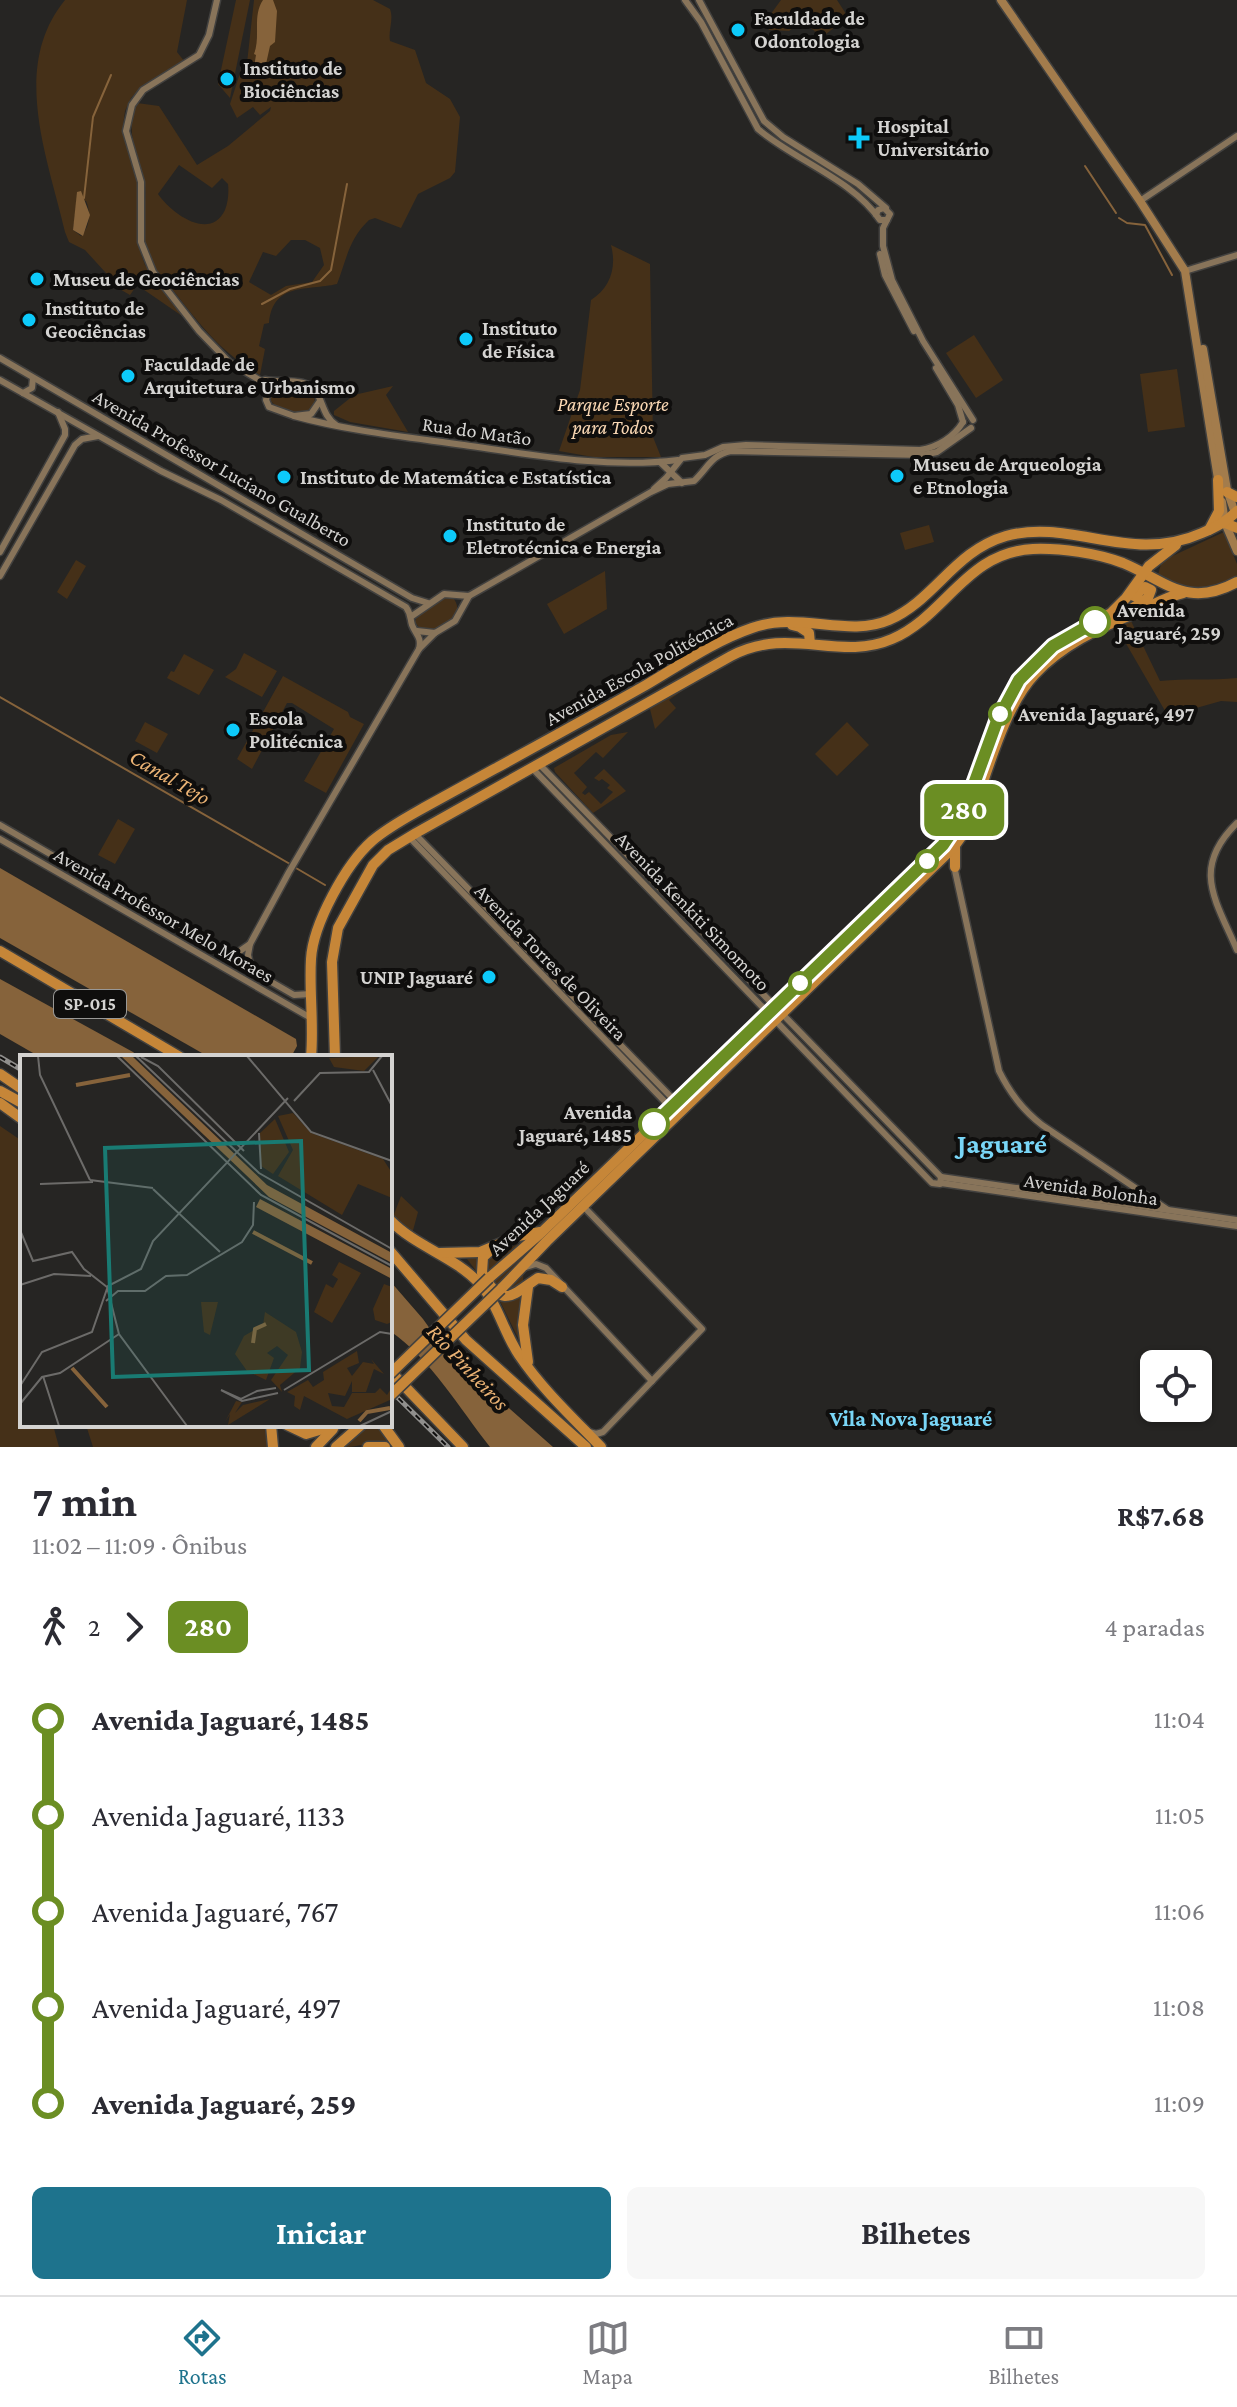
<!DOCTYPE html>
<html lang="pt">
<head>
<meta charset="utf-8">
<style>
  body { margin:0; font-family:"Crimson Pro",serif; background:#f7f7f7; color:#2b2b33; height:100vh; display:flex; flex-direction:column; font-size:30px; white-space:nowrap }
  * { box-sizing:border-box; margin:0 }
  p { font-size:26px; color:#7c7c81 }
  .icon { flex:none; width:44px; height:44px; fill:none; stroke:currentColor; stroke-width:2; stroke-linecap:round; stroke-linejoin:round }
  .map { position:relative; height:1447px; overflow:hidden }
  .panel { display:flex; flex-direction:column; background:#fff; flex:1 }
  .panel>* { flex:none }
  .badge { padding:0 16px; border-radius:12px; font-size:28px; line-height:52px }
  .controls { position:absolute; left:1140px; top:1350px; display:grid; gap:16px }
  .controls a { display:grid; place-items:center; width:72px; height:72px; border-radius:12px; background:#fff; box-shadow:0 2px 6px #0004; font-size:40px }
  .map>.badge { position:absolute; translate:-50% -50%; box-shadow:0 0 0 4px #fff }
  .legs { display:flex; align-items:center; gap:12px; height:88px; padding:0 32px; font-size:26px }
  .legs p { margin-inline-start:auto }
  .overview { display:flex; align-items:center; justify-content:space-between; height:136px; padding:0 32px }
  h1 { font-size:44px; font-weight:700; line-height:60px }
  .cta { display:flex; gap:16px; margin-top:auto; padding:16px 32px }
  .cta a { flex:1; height:92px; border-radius:12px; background:#1e738d; color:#fff; font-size:32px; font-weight:700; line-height:92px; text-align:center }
  .cta a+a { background:#f7f7f7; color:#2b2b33 }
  ul { padding:0 32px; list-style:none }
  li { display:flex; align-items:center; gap:28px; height:96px; font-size:30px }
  li i { display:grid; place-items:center; width:12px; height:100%; margin:0 10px; background:currentColor }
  li i::after { content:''; width:20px; height:20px; margin:-10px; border:6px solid; border-radius:50%; background:#fff }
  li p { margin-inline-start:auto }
  li:first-child i { background:linear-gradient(#0000 50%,currentColor 0) }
  li:last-child i { background:linear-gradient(currentColor 50%,#0000 0) }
  .tabs { display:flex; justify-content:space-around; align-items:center; height:112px; border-top:2px solid #e1e1e2; background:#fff; font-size:22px; color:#7c7c81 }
  .tabs a { display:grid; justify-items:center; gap:4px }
  .tabs .on { color:#1e738d }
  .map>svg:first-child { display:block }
  .green { fill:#453018; fill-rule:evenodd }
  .water { fill:#86633b }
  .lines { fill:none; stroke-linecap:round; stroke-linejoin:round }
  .stream { stroke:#86633b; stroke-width:2 }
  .secondary-casing { stroke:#42413f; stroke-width:9 }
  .primary-casing { stroke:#42413f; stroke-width:11 }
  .highway-casing { stroke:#42413f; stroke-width:13 }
  .secondary { stroke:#88745a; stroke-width:6 }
  .primary { stroke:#a37c4c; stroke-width:8 }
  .highway { stroke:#c68638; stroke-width:10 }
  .rail-casing { stroke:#908f8d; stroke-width:5 }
  .rail { stroke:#0f0e0d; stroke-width:2; stroke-dasharray:6; stroke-linecap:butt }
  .highway-bridge-casing { stroke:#42413f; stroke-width:13; stroke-linecap:butt }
  .highway-bridge { stroke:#c68638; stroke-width:10 }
  .line-1-casing { stroke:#fff; stroke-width:18 }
  .line-1 { stroke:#6b8e23; stroke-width:12 }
  .poi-dot { fill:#0dcafa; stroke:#0f0e0d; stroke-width:3 }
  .stop-1-dot { fill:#fff; stroke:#6b8e23; stroke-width:4 }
  .labels { text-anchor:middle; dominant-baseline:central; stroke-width:8; stroke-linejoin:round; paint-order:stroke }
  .shield { fill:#0f0e0d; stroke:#999896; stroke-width:2 }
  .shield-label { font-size:18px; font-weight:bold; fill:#d4d3d1 }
  .poi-label { font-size:20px; font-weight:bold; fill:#d4d3d1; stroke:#0f0e0d; text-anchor:start }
  .park-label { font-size:20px; font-style:italic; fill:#fad8b4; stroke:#0f0e0d }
  .street-label { font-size:20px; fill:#d4d3d1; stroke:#0f0e0d }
  .stop-label { font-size:20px; font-weight:bold; fill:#d4d3d1; stroke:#0f0e0d; text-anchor:start }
  .water-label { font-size:22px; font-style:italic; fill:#eab274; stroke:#0f0e0d }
  .neighbourhood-label { font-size:22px; font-weight:bold; fill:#79d6f7; stroke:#0f0e0d }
  .district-label { font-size:28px; font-weight:bold; fill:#79d6f7; stroke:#0f0e0d }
  .inset-river { fill:none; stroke:#86633b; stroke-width:4 }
  .inset-road { fill:none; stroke:#6c6b69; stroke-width:2 }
  .view { fill:#197b73; fill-opacity:0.15; stroke:#197b73; stroke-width:4 }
  .inset-edge { fill:none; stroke:#d4d3d1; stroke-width:4 }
</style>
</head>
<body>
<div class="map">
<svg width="1237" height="1447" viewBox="0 0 1237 1447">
  <rect width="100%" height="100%" fill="#262523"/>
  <g class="green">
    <path d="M65,0h122l-10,52 7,9 -42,25 -11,12 -6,13 -2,15 17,63 -2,42 3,23 4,11 40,53 -48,-33 -7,10 -19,-11 -5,-11 -21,-23 -16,-8 -4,-10c-17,-74 -55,-165 0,-232zM77,199l9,2c5,11 4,26 -5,35l-8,-6z"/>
    <path d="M236,0h14l-20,98 -12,-14z"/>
    <path d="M254,0h119l17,9c4,11 -2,21 0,32l25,9 11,33 24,16 10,18 -5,55 -5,6 -32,16 -17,34 -26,-10 -6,2c-21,20 -22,39 -32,64 -30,7 -64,-2 -68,39l-5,1 -5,22 6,3 -5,26c-36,-20 -59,-49 -84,-81 -14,-17 -28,-30 -32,-52 -5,-20 5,-41 0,-62 -6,-31 -20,-45 -7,-77l22,3 38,59 31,-19 42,-35 1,-4 -11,8 -7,-8 -16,11 -7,-14 13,-40 4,-1zM179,165l33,23 10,-10 6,6c1,9 0,18 -3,26 -15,32 -54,3 -67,-16zM291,240h14l15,8 4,17 -12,17 -26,4 -15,9 -22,-13 14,-30 13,4z"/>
    <path d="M781,0h56l11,17 -26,20 -20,-16 -13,10 -20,-1 -4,-8z"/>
    <path d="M611,245l39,19 3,173 8,20h-68l-34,-6 21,-61 11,-90c19,-12 26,-32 20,-55z"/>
    <path d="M974,335l29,45 -27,18 -30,-45z"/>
    <path d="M1177,369l8,58 -37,5 -8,-58z"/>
    <path d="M290,383l18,4 6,5 1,13c-12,13 -33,9 -44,-4v-9l4,-6z"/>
    <path d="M393,386l-7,9 22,37 -58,-10 -16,-7v-4l20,-16z"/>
    <path d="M929,525l5,17 -29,8 -5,-17z"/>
    <path d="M1224,532l13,32v16l-24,9 -32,1 -23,-15 3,-11 7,-6z"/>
    <path d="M76,560l10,6 -19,33 -10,-7z"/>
    <path d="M605,571l2,38 -43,25 -17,-30z"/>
    <path d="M444,597l10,2c13,19 -17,33 -33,31l-6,-8 2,-7z"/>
    <path d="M1131,621l29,60c26,-3 51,0 77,-3v24l-16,-1 -53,15 -51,-88z"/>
    <path d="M244,653l33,18 -15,26 -37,-20 11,-8z"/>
    <path d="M184,654l30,16 -15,25 -32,-17 4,-7 3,1z"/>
    <path d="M283,676l65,36 2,5 14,7 -38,69 -22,-12 30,-52 -42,-26h-5l-35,66 -15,-10z"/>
    <path d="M680,687l2,4 -13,9 7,8 -21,21 -5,-20 6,-6z"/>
    <path d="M145,722l23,12 -11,19 -22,-12z"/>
    <path d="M847,722l22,23 -32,31 -22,-22z"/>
    <path d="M628,732l-25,26 -7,-6 -22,21 13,14 -5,6 3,2 4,-3 12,12 12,-12 -6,-4 3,-3 -8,-6 -3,2 -5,-3 10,-9 22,22 -33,22 -38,-41 -1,-4 57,-33z"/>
    <path d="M118,819l17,10 -20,35 -17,-9z"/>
    <path d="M0,1126l22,15v284h31l6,22h-59z"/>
    <path d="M401,1196l17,16 -6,22 -19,-17z"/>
    <path d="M525,1241l-5,101 -19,-39 -34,-44 29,-5z"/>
    <path d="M86,1425h179l2,22h-174z"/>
    <path d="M369,1425h7l16,21c-16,-8 -30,1 -48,1z"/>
  </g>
  <g class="water">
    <path d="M263,0h10l4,11 -2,31 -5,4 -4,18 -12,3 2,-12 -2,-1c7,-18 -2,-38 9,-54z"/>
    <path d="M81,191l9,24 -7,21 -10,-6 4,-38z"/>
    <path d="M0,868l296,171 1,7 -6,11h-82l-209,-119z"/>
    <path d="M0,979l133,73 6,5h-99l-40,-23z"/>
    <path d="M390,1281l33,38 25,35 105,93h-63c-31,-39 -59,-88 -100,-116z"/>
  </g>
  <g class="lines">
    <g class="stream">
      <path d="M1085,166l31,47"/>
      <path d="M84,198l9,-81 18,-42"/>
      <path d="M1119,218l8,5 18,2 27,50"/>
      <path d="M262,304l28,-15 30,-8 11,-11 16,-86"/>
      <path d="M0,697l290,167"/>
      <path d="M296,868l29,17"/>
    </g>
    <g class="secondary-casing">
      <g id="secondary">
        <path d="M217,0l-8,35 -10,20 -56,35 -11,15 -6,26 15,51v60l12,30 46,59 30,31 37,22 2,4"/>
        <path d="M685,0l16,22 57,107c38,32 94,50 122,91h7l3,-6 -6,-6 -6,2 -2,5"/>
        <path d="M699,0l65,121 19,16 75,47 28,24"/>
        <path d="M1140,201l97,-65"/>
        <path d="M887,220l-4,8v18l9,34 31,61 50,79"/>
        <path d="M880,254l5,21 29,56"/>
        <path d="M1185,271l52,-16"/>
        <path d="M0,358l412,240 16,5"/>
        <path d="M936,368l22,37 5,17"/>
        <path d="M0,380l161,91 60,29 185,107c5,7 4,11 6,18 4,10 10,12 7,24"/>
        <path d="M265,380c12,2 25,0 38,3 22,6 15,30 33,42"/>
        <path d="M269,387l-3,13 3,7 25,9 17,-2 9,-13"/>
        <path d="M23,393l9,-5 1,-10"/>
        <path d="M294,416c55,15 113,21 170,29 69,10 144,24 214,15"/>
        <path d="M660,462l22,21"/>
        <path d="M654,489l12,-11 16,-20 23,-3 18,-8 23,-2 174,5c18,-3 34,-13 43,-28"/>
        <path d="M0,552l65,-117v-6l-7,-17"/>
        <path d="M0,576l75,-131 7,-6 16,-3"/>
        <path d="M412,616l32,-22 25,2 182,-104 17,-8 26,-3c14,-13 17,-26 37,-30l192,4 14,-3 34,-24"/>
        <path d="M417,631l18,2 20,-12 14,-25"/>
        <path d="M539,764l402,413"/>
        <path d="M532,768l400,415 8,1 1,-7"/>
        <path d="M1237,823c-46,45 -22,76 0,127"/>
        <path d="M0,825l294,170 17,-1"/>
        <path d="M415,834l261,268"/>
        <path d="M409,837l262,271"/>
        <path d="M0,839l311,179"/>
        <path d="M954,866l45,205c11,22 23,38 43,54l126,85"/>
        <path d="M226,955l11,-2 13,-9"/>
        <path d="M251,969l-3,-14 2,-11 39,-72 130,-223 16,-16"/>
        <path d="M941,1177l296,43"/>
        <path d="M941,1183l296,43"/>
        <path d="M583,1206l119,123 -99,103 -7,2 -7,-2"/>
        <path d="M526,1267l10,-3 10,4 106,113"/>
      </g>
    </g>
    <g class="primary-casing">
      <g id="primary">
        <path d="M1001,0l139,201 45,70 34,214"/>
        <path d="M1203,349l24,141 8,23"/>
        <path d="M1222,502l3,21 12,28"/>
      </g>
    </g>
    <g class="highway-casing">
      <g id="highway">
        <path d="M1227,492l10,5"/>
        <path d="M1225,523l12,5"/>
        <path d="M1209,530l10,-19 -1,-31"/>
        <path d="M1133,608l15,-10 3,-8 -6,-3 -11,9"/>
        <path d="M792,625l8,2 9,6 1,11"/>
        <path d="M955,846v21"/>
        <path d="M0,951l180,106"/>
        <path d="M311,1057c3,-33 -2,-65 0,-98 2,-35 35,-95 61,-118 14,-12 30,-21 46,-30 76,-42 152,-83 228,-126 34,-20 68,-44 106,-57 47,-17 96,10 137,-8 46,-20 65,-69 117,-84 66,-18 124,29 196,-3 14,-6 24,-11 35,-22"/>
        <path d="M335,1057l-3,-95 6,-34 35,-63 15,-15 28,-17 315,-177c58,-31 108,6 161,-17 54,-23 74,-87 141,-90 28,-1 64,4 90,14 43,18 64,46 114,19"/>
        <path d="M0,1074l22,15"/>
        <path d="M0,1091l22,12"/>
        <path d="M0,1103l22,16"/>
        <path d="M390,1220c26,27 64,36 90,64 18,20 24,49 39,71 23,34 53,62 82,92"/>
        <path d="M492,1249l-9,8 -1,16c21,38 31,21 56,5l13,2 11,7"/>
        <path d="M390,1251l76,89 120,107"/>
        <path d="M440,1253l40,-1 38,-16 22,-4"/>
        <path d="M489,1278l53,-46 401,-387 19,-28 35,-96 22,-41 34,-34 58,-33 15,-15 23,-32 27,-21"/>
        <path d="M501,1289l46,-48 406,-393 13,-18c19,-47 35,-120 69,-156 26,-28 63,-46 98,-60 17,-7 32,-17 50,-21"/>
        <path d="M528,1362l-5,-37 5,-38"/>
        <path d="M390,1371l73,76"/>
        <path d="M271,1425l2,22"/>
        <path d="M287,1425l19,9 30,-9"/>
        <path d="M383,1425l16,22"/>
        <path d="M316,1447l17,-18"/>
        <path d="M336,1447l25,-22"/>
        <path d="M368,1447h17"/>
      </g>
    </g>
    <use href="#secondary" class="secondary"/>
    <use href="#primary" class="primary"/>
    <use href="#highway" class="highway"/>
    <g class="rail-casing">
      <g id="rail">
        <path d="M0,1057l22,13"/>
        <path d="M390,1390l58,57"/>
      </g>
    </g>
    <use href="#rail" class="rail"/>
    <g class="highway-bridge-casing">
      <g id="highway-bridge">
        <path d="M390,1374l99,-96"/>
        <path d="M390,1396l111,-107"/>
      </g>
    </g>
    <use href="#highway-bridge" class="highway-bridge"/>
  </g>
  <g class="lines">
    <g class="line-1-casing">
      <path id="line-1" d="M654,1124l289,-279 19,-28 35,-96 22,-41 34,-34 42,-24"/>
    </g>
    <use href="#line-1" class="line-1"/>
  </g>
  <g class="poi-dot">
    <circle cx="738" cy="30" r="8"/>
    <circle cx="227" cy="79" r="8"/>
    <path d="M855 126h8v8h8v8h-8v8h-8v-8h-8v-8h8z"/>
    <circle cx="37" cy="279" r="8"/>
    <circle cx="29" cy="320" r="8"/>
    <circle cx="466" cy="339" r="8"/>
    <circle cx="128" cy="376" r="8"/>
    <circle cx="897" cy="476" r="8"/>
    <circle cx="284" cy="477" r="8"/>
    <circle cx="450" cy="536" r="8"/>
    <circle cx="233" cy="730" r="8"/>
    <circle cx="489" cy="977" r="8"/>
  </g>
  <g class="stop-1-dot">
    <circle cx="1095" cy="622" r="14"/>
    <circle cx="1000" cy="714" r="10"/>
    <circle cx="927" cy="861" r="10"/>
    <circle cx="800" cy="983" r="10"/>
    <circle cx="654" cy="1124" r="14"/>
  </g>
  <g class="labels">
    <rect class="shield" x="54" y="990" width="72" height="28" rx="6"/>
    <g class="shield-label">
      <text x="90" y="1004">SP-015</text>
    </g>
    <g class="poi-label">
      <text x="754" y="18">Faculdade de<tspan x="754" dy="23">Odontologia</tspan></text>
      <text x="243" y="68">Instituto de<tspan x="243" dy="23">Biociências</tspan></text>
      <text x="877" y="126">Hospital<tspan x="877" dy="23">Universitário</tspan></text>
      <text x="53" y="279">Museu de Geociências</text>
      <text x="45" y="308">Instituto de<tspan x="45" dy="23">Geociências</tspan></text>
      <text x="482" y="328">Instituto<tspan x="482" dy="23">de Física</tspan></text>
      <text x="144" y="364">Faculdade de<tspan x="144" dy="23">Arquitetura e Urbanismo</tspan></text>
      <text x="913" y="464">Museu de Arqueologia<tspan x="913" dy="23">e Etnologia</tspan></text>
      <text x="300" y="477">Instituto de Matemática e Estatística</text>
      <text x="466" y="524">Instituto de<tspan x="466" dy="23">Eletrotécnica e Energia</tspan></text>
      <text x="249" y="718">Escola<tspan x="249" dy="23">Politécnica</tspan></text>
      <text x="473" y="977" text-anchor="end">UNIP Jaguaré</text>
    </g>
    <g class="park-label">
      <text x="613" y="404">Parque Esporte<tspan x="613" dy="23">para Todos</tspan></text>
    </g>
    <g class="street-label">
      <text transform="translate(477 431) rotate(8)">Rua do Matão</text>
      <text transform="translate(222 468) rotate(30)">Avenida Professor Luciano Gualberto</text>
      <text transform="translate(639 669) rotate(-29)">Avenida Escola Politécnica</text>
      <text transform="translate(693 911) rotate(46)">Avenida Kenkiti Simomoto</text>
      <text transform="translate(164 915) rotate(30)">Avenida Professor Melo Moraes</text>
      <text transform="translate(551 962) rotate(46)">Avenida Torres de Oliveira</text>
      <text transform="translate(1091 1189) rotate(8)">Avenida Bolonha</text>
      <text transform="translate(539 1208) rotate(-43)">Avenida Jaguaré</text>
    </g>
    <g class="stop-label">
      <text x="1117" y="610">Avenida<tspan x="1117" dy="23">Jaguaré, 259</tspan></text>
      <text x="1018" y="714">Avenida Jaguaré, 497</text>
      <text x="632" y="1112" text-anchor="end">Avenida<tspan x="632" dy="23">Jaguaré, 1485</tspan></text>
    </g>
    <g class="water-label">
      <text transform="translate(170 777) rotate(30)">Canal Tejo</text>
      <text transform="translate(468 1367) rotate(47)">Rio Pinheiros</text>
    </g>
    <g class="neighbourhood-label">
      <text x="911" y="1418">Vila Nova Jaguaré</text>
    </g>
    <g class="district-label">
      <text x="1002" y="1143">Jaguaré</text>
    </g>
  </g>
  <g transform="translate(20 1055)">
    <rect width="372" height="372" fill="#262523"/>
    <path d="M359,1l-15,15 -30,-4 -5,-9zM273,58l18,20 72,26 9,14v25l-34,-14 -16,31 -64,-39 15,-26 -15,-34zM255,64l14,33 -16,22 -12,-8 -1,-33zM319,207l22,11 -29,50 -18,-11 12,-28 7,4 5,-9 -6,-4zM364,229l8,3v35l-5,2 -12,-4 -2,-11zM181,247h17l-8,33 -6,-3zM245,257l31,20 6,20 -2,16 -20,17 2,7 -11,-12 17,-25 -11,-9 -10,7 7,5 -8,22 -19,-9 -12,-17 9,-18 19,-11zM337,296l2,12 -12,5 5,8 11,-14 11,2 -3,-5 13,15 -10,-5 -8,23h-14v-11l-7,15 -17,-3 4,13 12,1 8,-14h23l5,-5 7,7 5,-8 -2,13 -43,19 -43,-23 -4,14 -6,-4 1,-10 -8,-4 21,-12 5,7 11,-7 -1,-8zM250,344l-42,26 2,-11 -5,8 11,-21 6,1 -7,11 8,-8z" fill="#453018"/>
    <path d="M101,1h11l135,129 125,68v10l-123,-66zM240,144l132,70v10l-136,-72z" fill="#86633b"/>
    <path class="inset-river" d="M56,30l54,-10M233,177l59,31M233,288l2,-14 11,-5M52,313l35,39M339,366l8,-9 23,-4"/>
    <path class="inset-road" d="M18,1l2,19 50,105M97,1l144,139 131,71M116,1l123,117 133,76M227,1l64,76 81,29M121,2l17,9 86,85M353,15l19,36M274,46l26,-28 49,-1 13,-16M239,78l2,36M70,125l63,8M20,129l53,-2M133,134l67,63M0,175l13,31 39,-9 12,17 23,18 12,47 68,92M0,230l34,-11 37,2M86,246l12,-10h27l21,-15 21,-1 55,-33 11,-17 1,-23M23,321l16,50M0,331l22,-34 50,-20 16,-46 33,-17 12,-28 135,-143M256,333l-19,3 -16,8 -20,-9 21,11 36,-8M264,335l96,-58 12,2M0,349l22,-27 18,-4 59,-39M340,371l32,-15"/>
    <path class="view" d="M281,86l8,229 -196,7 -8,-229z"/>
    <rect width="372" height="372" class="inset-edge"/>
  </g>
</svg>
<div class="controls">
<a><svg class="icon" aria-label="locate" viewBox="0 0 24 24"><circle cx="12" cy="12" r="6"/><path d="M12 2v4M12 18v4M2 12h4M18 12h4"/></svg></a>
</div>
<b class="badge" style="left:964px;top:810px;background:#6b8e23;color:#fff">280</b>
</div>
<section class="panel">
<div class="overview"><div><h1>7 min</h1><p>11:02 – 11:09 · Ônibus</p></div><b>R$7.68</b></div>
<div class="legs"><svg class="icon" aria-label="walk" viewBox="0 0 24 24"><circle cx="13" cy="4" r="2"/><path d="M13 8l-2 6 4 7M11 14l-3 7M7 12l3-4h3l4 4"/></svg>2<svg class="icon" aria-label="forward" viewBox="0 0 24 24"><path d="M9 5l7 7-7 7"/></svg><b class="badge" style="background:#6b8e23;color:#fff">280</b><p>4 paradas</p></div>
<ul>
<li><i style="color:#6b8e23"></i><b>Avenida Jaguaré, 1485</b><p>11:04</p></li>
<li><i style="color:#6b8e23"></i><span>Avenida Jaguaré, 1133</span><p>11:05</p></li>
<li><i style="color:#6b8e23"></i><span>Avenida Jaguaré, 767</span><p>11:06</p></li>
<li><i style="color:#6b8e23"></i><span>Avenida Jaguaré, 497</span><p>11:08</p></li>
<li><i style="color:#6b8e23"></i><b>Avenida Jaguaré, 259</b><p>11:09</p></li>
</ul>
<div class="cta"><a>Iniciar</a><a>Bilhetes</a></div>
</section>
<nav class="tabs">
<a class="on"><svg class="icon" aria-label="directions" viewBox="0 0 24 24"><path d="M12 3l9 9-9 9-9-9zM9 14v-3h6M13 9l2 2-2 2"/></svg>Rotas</a>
<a><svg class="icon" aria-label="map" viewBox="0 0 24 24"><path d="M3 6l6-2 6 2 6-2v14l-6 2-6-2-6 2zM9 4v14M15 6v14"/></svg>Mapa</a>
<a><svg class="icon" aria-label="tickets" viewBox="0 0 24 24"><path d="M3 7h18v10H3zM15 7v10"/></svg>Bilhetes</a>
</nav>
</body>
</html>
